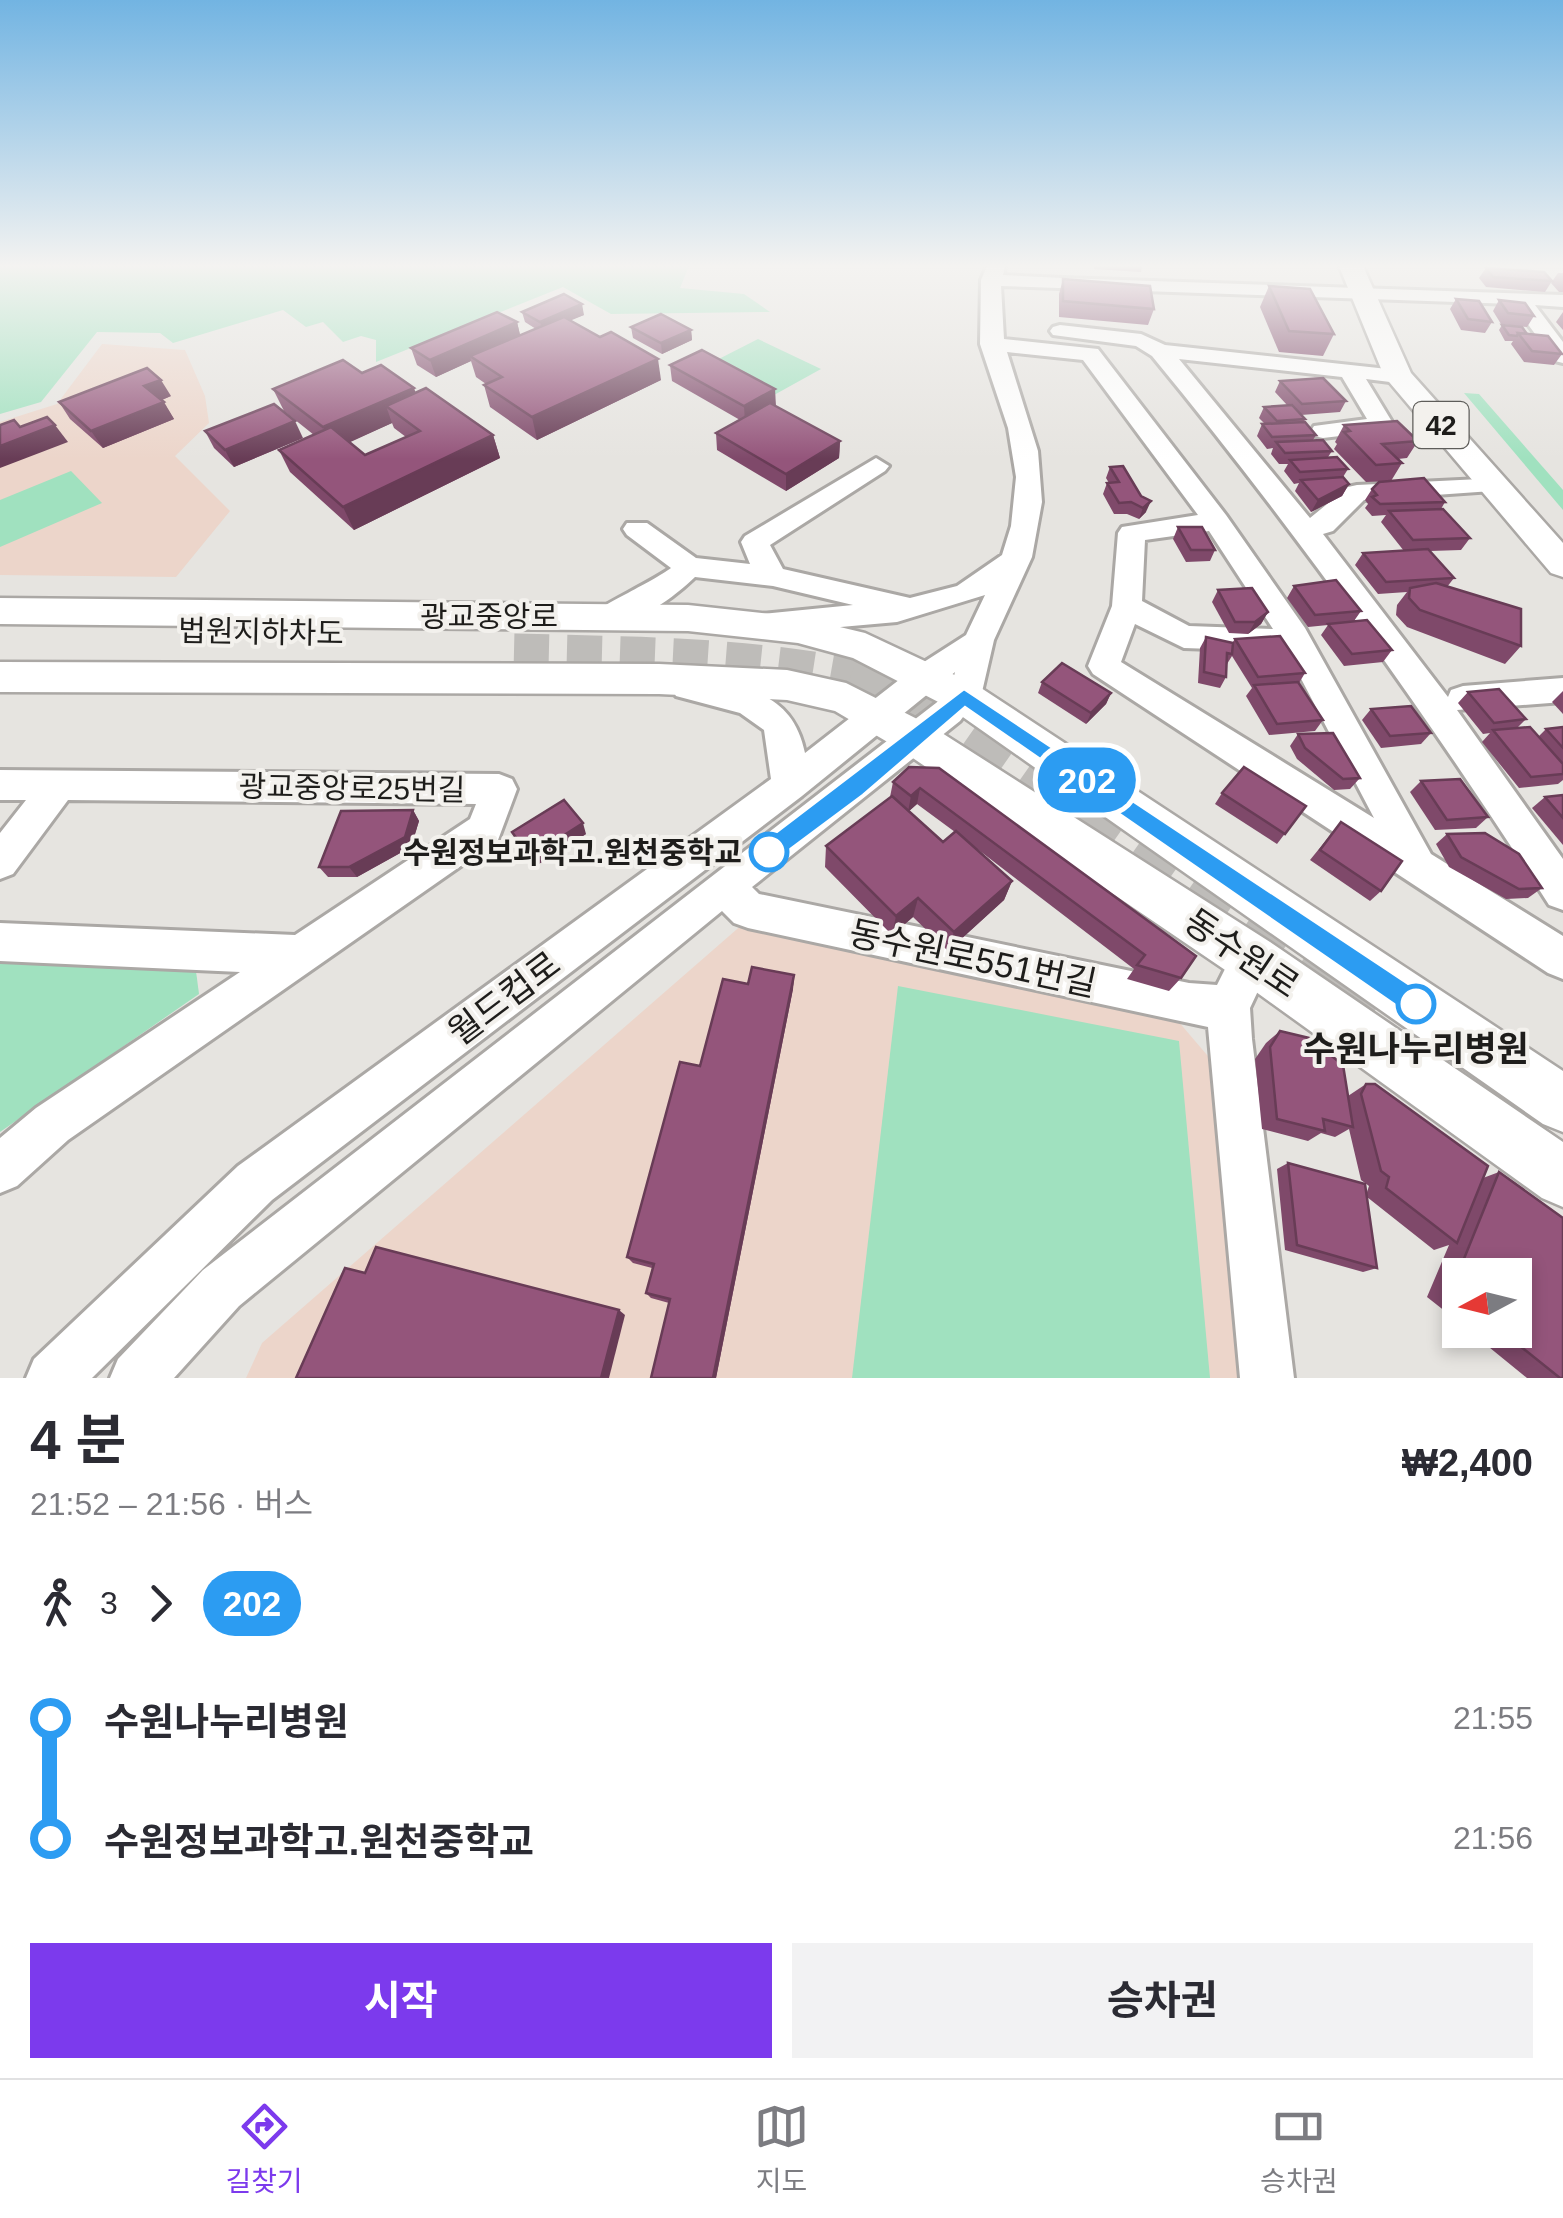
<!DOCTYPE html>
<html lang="ko">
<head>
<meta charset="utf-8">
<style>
  body { margin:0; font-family:Helvetica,"Noto Sans KR",sans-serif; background:#f2f2f3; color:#2b2b33; height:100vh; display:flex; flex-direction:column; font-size:38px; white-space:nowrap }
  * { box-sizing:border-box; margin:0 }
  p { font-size:32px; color:#7c7c81 }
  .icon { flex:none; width:55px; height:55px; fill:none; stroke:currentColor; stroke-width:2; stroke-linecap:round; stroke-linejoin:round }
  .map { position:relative; height:1378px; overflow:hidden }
  .panel { display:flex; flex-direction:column; background:#fff; flex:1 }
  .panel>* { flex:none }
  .badge { padding:0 20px; border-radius:32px; font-size:35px; line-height:65px }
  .needle { width:65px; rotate:263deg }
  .tools { position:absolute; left:1442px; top:1258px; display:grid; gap:20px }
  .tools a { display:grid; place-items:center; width:90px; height:90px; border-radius:0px; background:#fff; box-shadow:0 5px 15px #0003; font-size:50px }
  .map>.badge { position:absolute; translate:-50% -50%; box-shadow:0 0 0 5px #fff }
  .legs { display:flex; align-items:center; gap:15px; height:110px; padding:0 30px; font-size:32px }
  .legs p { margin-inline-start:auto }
  .overview { display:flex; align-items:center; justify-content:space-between; height:170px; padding:0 30px }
  h1 { font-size:55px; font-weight:700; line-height:75px }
  .button { display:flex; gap:20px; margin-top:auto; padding:20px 30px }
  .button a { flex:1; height:115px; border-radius:0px; background:#7c3aed; color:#fff; font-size:40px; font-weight:700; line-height:115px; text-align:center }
  .button a+a { background:#f2f2f3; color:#2b2b33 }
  ul { padding:0 30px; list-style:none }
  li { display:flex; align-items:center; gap:35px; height:120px; font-size:38px }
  li i { display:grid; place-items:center; width:15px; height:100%; margin:0 12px; background:currentColor }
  li i::after { content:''; width:25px; height:25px; margin:-12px; border:8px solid; border-radius:50%; background:#fff }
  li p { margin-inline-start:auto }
  li:first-child i { background:linear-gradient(#0000 50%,currentColor 0) }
  li:last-child i { background:linear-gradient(currentColor 50%,#0000 0) }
  .dock { display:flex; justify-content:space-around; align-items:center; height:140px; border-top:2px solid #e1e1e2; background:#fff; font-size:28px; color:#7c7c81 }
  .dock a { display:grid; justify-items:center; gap:5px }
  .dock .selected { color:#7c3aed }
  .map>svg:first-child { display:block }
  .education { fill:#ecd5ca }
  .green { fill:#a0e1bf }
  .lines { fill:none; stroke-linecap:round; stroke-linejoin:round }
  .major-tunnel-far2 { stroke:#bebcb9; stroke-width:35; stroke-dasharray:35 18; stroke-linecap:butt }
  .major-tunnel-far1 { stroke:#bebcb9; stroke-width:45; stroke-dasharray:45 22; stroke-linecap:butt }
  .major-tunnel { stroke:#bebcb9; stroke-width:59; stroke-dasharray:59 30; stroke-linecap:butt }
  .minor-casing { stroke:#aba8a5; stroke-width:6 }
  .major-casing { stroke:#aba8a5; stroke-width:5 }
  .minor { fill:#fff; fill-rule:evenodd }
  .major { fill:#fff; fill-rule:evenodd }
  .wall { fill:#7f496a; fill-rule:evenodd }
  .shaded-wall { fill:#683c56 }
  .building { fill:#94557b; stroke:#683c56; stroke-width:2.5 }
  .line-1 { fill:#2c9cf2; stroke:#fff; stroke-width:2.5 }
  .stop-1-dot { fill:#fff; stroke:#2c9cf2; stroke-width:5 }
  .labels { text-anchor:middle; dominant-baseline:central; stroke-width:8; stroke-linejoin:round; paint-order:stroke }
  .shield { fill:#f3f1ed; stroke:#5e5d5a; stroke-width:2.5 }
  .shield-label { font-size:28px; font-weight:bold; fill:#1e1d1b }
  .street-label { font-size:30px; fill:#1e1d1b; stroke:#f3f1ed }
  .stop-label { font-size:30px; font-weight:bold; fill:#1e1d1b; stroke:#f3f1ed; text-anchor:end }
  .near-street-label { font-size:35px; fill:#1e1d1b; stroke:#f3f1ed }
  .near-stop-label { font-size:35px; font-weight:bold; fill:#1e1d1b; stroke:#f3f1ed }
</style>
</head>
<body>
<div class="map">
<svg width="1563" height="1378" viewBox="0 0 1563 1378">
  <rect width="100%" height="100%" fill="#e6e4e0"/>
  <g class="education">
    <path d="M102,344l83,6 20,46 4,27 -34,33 55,55 -54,66 -176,-2v-153l57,-18z"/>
    <path d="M744,923l428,91 41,48 29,316h-996l16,-35z"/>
  </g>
  <g class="green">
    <path d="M0,266h689l-9,22 64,6 26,18 -159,2 -48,-27 -187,75v-22l-15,-4 -18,6 -20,-20 -17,5 -23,-17 -110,33 -13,-10 -63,-1 -56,70 -41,12z"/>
    <path d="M758,339l63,30 -47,26 -63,-32z"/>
    <path d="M1464,393l15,1 84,96v20z"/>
    <path d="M71,471l31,32 -102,44v-47z"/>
    <path d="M0,959l196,12 3,23 -199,138z"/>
    <path d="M898,986l281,55 31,337h-358z"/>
  </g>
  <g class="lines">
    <path class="major-tunnel-far2" d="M514,651c116,3 235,3 348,27"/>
    <path class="major-tunnel-far1" d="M851,675l64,24 56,32 358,251"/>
    <path class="major-tunnel" d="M1325,979l68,48"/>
    <g class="minor-casing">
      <g id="minor">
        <path d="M987,266h18l-2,9 60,3 500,17v12l-28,-2 28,37v21l-8,-2 -42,-57 -512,-18 3,53 94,10 128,166 79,113 126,226 132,82v43l-15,-6 -455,-299 -5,-8 24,-60 6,-73 4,-6 76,-12 -115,-155 -76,-8 31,99 4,51 -10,55 -38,83 -12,52 -22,29 -208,166 7,7 430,89 28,2 20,-40 15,-6 15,6 6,14 -23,49 2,31 42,339h-54l-32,-351 -460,-99 -14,-5 -12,-12 -483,395 -65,72h-64l8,-19 85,-89 733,-567 15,-14 4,-17 -153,124 -530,404 -180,178h-66l8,-19 204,-193 533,-387 -7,-49 -24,-17 -64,-17 -5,-9 5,-9 11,-3c55,13 105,14 118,78l108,-84 53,-34 19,-40 -88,27 -135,12 -11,-3 -4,-8 4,-8 102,-10 -80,-19 -78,-9c-23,22 -69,57 -103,47l-4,-7c4,-7 66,-36 83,-49l-44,-33 -4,-6 4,-6h20l49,35 54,6 -9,-22 4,-6 131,-78 13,8 -4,5 -115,74 13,24 127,29 47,-12 45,-31 9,-29 5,-49 -8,-49 -28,-84 1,-64zM1209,531l64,98 -84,-3 -47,-25 3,-61zM1135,624l49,24 90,3 11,-3 89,170 -253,-156z"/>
        <path d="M1060,325l81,9 24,11 241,26 3,5 -11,7 -32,-4 28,46 -4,5 -67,8 -9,-2 -3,-5 3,-5 53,-7 -25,-42 -163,-18 131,159 38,-31 9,-2 144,-7 4,5 -13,8 -128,9 -31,31 -10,3 125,163 3,-7 12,-4 100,-8v24l-106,8 106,149v51l-14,-5c-123,-192 -253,-374 -397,-549l-16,-10 -83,-11 -3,-4 3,-4z"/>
        <path d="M0,770l499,4 13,5 5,10 -19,51 -430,300 -51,46 -17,7v-55l36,-30 204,-136 -240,-11v-38l295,12 175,-116 6,-15 -408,-4 -55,74 -13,5v-46l26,-33h-26z"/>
      </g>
    </g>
    <g class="major-casing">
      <g id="major">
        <path d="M1339,266h24l48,107 152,170v34l-12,-4 -167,-197z"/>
        <path d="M0,598l688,7 110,12 67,16 113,53 585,385v61l-20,-8 -593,-416 -97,-50 -55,-15 -110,-12 -688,-7z"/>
        <path d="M0,662l659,2 128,6 59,13 85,43 339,216 293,200v65l-21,-9 -308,-222 -333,-226 -66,-39 -48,-11 -128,-6 -659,-2z"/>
      </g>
    </g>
    <use href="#minor" class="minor"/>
    <use href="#major" class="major"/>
  </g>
  <g class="wall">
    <path d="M1094,266h48l-1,6 -47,-3z"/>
    <path d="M1486,268l66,13 -7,11 -59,-5 -7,-9z"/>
    <path d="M1558,273h5v19h-4l-8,-9z"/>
    <path d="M1063,279l91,30 -6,16 -89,-8v-23z"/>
    <path d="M1269,286l65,48 -11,22 -44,-4 -19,-45z"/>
    <path d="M1456,299l36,23 -7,11 -24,-3 -11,-21z"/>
    <path d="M1499,300l35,16 -7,11 -26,-3 -8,-13z"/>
    <path d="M522,312l62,3 -14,5 91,60 -124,60 -47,-33 -6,-22 2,-1 -10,-7 -5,-16 -35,16 -19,-12 -6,-17 106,-26 3,13 16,-6 -11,-7z"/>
    <path d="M1563,312v18l-7,-8z"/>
    <path d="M1502,325l25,9 35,20 -8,11 -30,-3 -13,-18 2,-3h-8l-6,-11z"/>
    <path d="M631,327l60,3 1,10 -30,14 -29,-16z"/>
    <path d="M670,365l106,41 64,35 -1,17 -53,33 -69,-41 -1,-17 24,-13 -68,-39z"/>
    <path d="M362,373l54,20 77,42 7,23 -146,72 -64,-58 -11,-22 35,-15 -30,-24 -11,-22zM392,423l2,5 12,9 -41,18 -16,-13z"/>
    <path d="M1280,381l66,20 -6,11 -39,3 4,4 -1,4 12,12 -3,5 19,11 -4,6 20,12 -5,8 6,7 -7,12 -31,16 -16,-21 4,-8 -5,1 -10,-13 4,-7h-9l-8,-10 2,-6 -6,1 -10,-13 5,-12h3l-6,-6 5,-11 23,-2 -12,-13z"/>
    <path d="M171,396l-9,4 12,19 -71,29 -33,-29 -11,-17z"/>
    <path d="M1344,425l74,16 -11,17 -9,1 4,4 -11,18 -25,1 -32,-33 3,-5 -2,-2z"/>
    <path d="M205,431l98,7 -69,29 -20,-19z"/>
    <path d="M1110,467l36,45 -7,7 -12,-5h-13l-11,-20 4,-11h2l-3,-5z"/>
    <path d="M1372,489l73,13 -4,7 29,29 -9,12 -31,1 24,27 -7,9 74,59 -16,18 -98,-37 -11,-12 1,-10 10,-13 -29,2 -23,-29 8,-12 41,-2 -23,-29 5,-7 -14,1 -7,-8 3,-4 -3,-4z"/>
    <path d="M1178,527l37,23 -5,11 -24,1 -13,-23z"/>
    <path d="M1294,586l67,25 -7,10 38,29 -9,12 -39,4 -23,-31 7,-10 -20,2 -21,-29z"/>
    <path d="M1218,590l50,22 -7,12 -13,10 -19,-1 -17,-31z"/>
    <path d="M1206,637l26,6 3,-4 70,34 -6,10 24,37 -8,11 -46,4 -23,-39 6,-8 -20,-32 -5,8 -1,13 -6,11 -22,-5 2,-35z"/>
    <path d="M1042,682l69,11 -5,11 -20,20 -48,-31z"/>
    <path d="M1563,691v23l-11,-12z"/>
    <path d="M1468,692l58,27 -9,9 22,8 7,-7 17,-2v53l-5,4 -39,4 -37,-46 8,-9 -7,1 -25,-31z"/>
    <path d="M1371,709l60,24 -10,11 -40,4 -19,-28z"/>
    <path d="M1298,734l62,44 -10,11 -16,1 -37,-31 -7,-13z"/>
    <path d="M909,767l272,211 -12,13 -42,-12 7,-10 -158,-121 36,33 -8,19 -56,51 -35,-34 -21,18 -67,-68 1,-21 64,-49 3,-15zM917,804l38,28 -12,10 -34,-31z"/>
    <path d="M1421,781l67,36 -12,11 -41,2 -25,-38z"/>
    <path d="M1222,793l84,13 -29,38 -62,-40z"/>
    <path d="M1563,795v50l-31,-37 13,-11z"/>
    <path d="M413,810l6,11 -8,26 -54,30h-29l-9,-10z"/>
    <path d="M1341,822l40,69 -11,10 -60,-41z"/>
    <path d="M512,832l74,2 -52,33 -17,-25z"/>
    <path d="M1447,834l95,54 -14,10 -22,1 -57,-32 -13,-23z"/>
    <path d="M794,975l-1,14 -77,389h-65l18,-75 -18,-5 -5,-5 6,-25 -19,-5 -6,-6 73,-191 48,-82z"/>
    <path d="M1280,1031l68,65 18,-12 117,94 16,-6 64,206h-36l-59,-48h47l-55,-55v48l-33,-26 22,-52 -15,5 -67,-53 10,71 -14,4 -78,-22 -8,-81 11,-6 78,32 3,-9 -8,-6 -12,-51 -14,8 -14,-4 -13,8 -46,-12 -7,-70 11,-16z"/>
  </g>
  <g class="shaded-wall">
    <path d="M582,304l2,11 -41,17 -3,-10z"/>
    <path d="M517,322l4,17 -51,17 1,5 -35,16 -6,-17z"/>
    <path d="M691,330l1,10 -30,14 -1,-11z"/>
    <path d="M658,359l3,21 -124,60 -5,-23z"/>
    <path d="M161,380l10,16 -17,7 -10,-17z"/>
    <path d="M414,388l8,22 -36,-4 6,17 -59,27 -10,-23z"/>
    <path d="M775,389l1,17 -31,16 -1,-16z"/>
    <path d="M164,402l10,17 -71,29 -12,-17z"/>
    <path d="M295,421l8,17 -69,29 -9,-17z"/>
    <path d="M55,425l13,17 -68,26v-22z"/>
    <path d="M493,435l7,23 -146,72 -11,-23z"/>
    <path d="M840,441l-1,17 -53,33v-17z"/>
    <path d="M1349,484l-7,12 -31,16 7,-12z"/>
    <path d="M1151,501l-5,11 -7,7 4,-11z"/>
    <path d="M1268,612l-7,12 -13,10 7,-12z"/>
    <path d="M1111,693l-5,11 -20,20 5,-11z"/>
    <path d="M920,788l-3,16 -9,8 3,-16z"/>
    <path d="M413,810l6,11 -8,26 -54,30 -8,-10z"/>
    <path d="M583,823l3,11 -52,33 -4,-10z"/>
    <path d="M1012,881l-8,19 -56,51 6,-19z"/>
    <path d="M918,898l-5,19 -21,18 4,-19z"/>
    <path d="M794,975l-1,14 -77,389h-3z"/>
    <path d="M619,1310l6,5 -16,63h-8z"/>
  </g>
  <g class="building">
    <path d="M1486,268l58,4 8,9 -59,-4z"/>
    <path d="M1063,279l87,7 4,23 -91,-8z"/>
    <path d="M1269,286l41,3 24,45 -45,-3z"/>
    <path d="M564,294l18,10 -42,18 -18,-10z"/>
    <path d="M1456,299l23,2 13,21 -24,-3z"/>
    <path d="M1499,300l26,3 9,13 -26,-3z"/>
    <path d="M497,312l20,10 -87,38 -19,-12z"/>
    <path d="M661,314l30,16 -30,13 -30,-16z"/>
    <path d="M564,317l36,20 11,-5 47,27 -126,58 -48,-32 18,-8 -32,-21z"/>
    <path d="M1502,325l20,2 5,7 -9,-1 -1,3 -8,-1z"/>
    <path d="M1518,333l30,3 14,18 -30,-3z"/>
    <path d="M702,350l73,39 -31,17 -74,-41z"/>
    <path d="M343,360l19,13 19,-8 33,23 -91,39 -50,-38z"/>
    <path d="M147,368l14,12 -17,6 20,16 -73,29 -32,-29z"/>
    <path d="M1323,378l23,23 -44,3 -22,-23z"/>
    <path d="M426,388l67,47 -150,72 -64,-57 52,-23 34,28 55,-24 -34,-25z"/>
    <path d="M770,403l70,38 -54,33 -70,-41z"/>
    <path d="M274,404l21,17 -70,29 -20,-19z"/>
    <path d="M1292,405l13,14 -28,2 -13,-14z"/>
    <path d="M47,417l8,8 -55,21v-21l14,-5 6,7z"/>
    <path d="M1397,421l21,20 -36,3 20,19 -26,2 -32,-33 6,-1 -6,-6z"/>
    <path d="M1305,422l11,13 -44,2 -10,-13z"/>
    <path d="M1323,440l9,11 -47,2 -9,-11z"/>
    <path d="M1337,457l11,12 -48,3 -10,-12z"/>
    <path d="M1123,466l18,30 10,5 -8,7 -12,-6 -12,1 -12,-20 12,-1 -9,-15z"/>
    <path d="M1343,477l6,7 -31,16 -17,-20z"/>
    <path d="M1424,478l21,24 -65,2 -8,-7 5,-2 -5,-6 7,-7z"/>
    <path d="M1443,509l27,29 -57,2 -24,-29z"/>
    <path d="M1178,527h24l13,23h-24z"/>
    <path d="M1428,549l26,29 -68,4 -23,-29z"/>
    <path d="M1336,580l25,31 -46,4 -21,-29z"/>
    <path d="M1436,583l85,26v37l-101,-36 -11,-12 1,-10z"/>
    <path d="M1252,588l16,24 -13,10h-20l-17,-32z"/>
    <path d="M1367,620l25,30 -40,4 -24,-30z"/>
    <path d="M1280,636l25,37 -47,4 -23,-38z"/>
    <path d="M1206,637l27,6 -1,11 -5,-1 -1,24 -22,-5z"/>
    <path d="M1062,663l49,30 -20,20 -49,-31z"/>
    <path d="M1298,682l25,38 -46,4 -23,-39z"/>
    <path d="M1499,689l27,30 -32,4 -26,-31z"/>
    <path d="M1411,706l20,27 -41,3 -19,-27z"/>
    <path d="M1530,727l33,37v10l-32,3 -38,-47z"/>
    <path d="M1563,727v21l-17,-19z"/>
    <path d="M1333,733l27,45 -17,1 -38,-31 -7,-14z"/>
    <path d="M909,767l30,1 257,188 -15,22 -44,-13 8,-10 -225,-167 -9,8 -18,-14z"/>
    <path d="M1244,767l62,39 -21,28 -63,-41z"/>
    <path d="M1460,779l28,38 -41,3 -26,-39z"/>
    <path d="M1563,795v23l-18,-21z"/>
    <path d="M892,796l51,46 13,-11 56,50 -58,51 -36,-34 -22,18 -70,-70z"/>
    <path d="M564,800l19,23 -53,34 -18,-25z"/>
    <path d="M413,810l-8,27 -56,30h-30l22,-56z"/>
    <path d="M1341,822l61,39 -21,30 -61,-41z"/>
    <path d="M1485,833l34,21 23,34 -23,1 -58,-32 -14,-23z"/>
    <path d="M752,967l42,8 -81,403h-62l19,-79 -24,-6 8,-29 -27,-7 53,-195 20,4 23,-87 25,5z"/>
    <path d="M1280,1031l29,7 34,27 10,62 -30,-8 2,12 -48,-12 -7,-72z"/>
    <path d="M1366,1084h9l113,82 -31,77 -71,-55 3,-11 -8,-6 -20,-77z"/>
    <path d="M1288,1163l77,21 12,84 -80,-23z"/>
    <path d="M1499,1172l64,46v160h-3l-60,-48h15v-55h-55v23l-9,-7z"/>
    <path d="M376,1247l243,63 -18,68h-305l49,-110 20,5z"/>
  </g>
  <linearGradient id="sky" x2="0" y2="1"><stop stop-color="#72b4e2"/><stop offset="0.58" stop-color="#f4f3f1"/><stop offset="1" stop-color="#f4f3f1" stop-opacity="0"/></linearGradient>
  <rect width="1563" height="459" fill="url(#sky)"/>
  <path class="line-1" d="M964,689l461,306 4,9 -4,9 -9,4 -9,-4 -442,-306 -102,88 -86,64h-16l-3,-7 3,-8z"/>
  <g class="stop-1-dot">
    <circle cx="769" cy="852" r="18"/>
    <circle cx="1416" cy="1004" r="18"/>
  </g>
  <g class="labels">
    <rect class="shield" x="1413.5" y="402" width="55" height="46" rx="8"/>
    <g class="shield-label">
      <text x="1441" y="425">42</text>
    </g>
    <g class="street-label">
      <text x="489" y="616">광교중앙로</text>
      <text transform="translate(261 632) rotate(1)">법원지하차도</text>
      <text transform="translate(352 788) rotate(1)">광교중앙로25번길</text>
    </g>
    <g class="stop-label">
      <text x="742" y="852">수원정보과학고.원천중학교</text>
    </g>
    <g class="near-street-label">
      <text transform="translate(1242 953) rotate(34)">동수원로</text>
      <text transform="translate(973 958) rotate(12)">동수원로551번길</text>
      <text transform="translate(504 998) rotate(-37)">월드컵로</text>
    </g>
    <g class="near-stop-label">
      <text x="1416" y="1048">수원나누리병원</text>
    </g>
  </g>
</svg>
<div class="tools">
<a><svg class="needle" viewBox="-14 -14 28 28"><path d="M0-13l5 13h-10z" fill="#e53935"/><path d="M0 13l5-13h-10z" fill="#7c7c81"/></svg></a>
</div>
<b class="badge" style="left:1087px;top:780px;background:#2c9cf2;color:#fff">202</b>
</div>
<section class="panel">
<div class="overview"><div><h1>4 분</h1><p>21:52 – 21:56 · 버스</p></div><b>₩2,400</b></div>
<div class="legs"><svg class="icon" aria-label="walk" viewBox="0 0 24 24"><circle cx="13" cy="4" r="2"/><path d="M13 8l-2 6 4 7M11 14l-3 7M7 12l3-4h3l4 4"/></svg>3<svg class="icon" aria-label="forward" viewBox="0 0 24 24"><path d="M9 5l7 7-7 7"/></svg><b class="badge" style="background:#2c9cf2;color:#fff">202</b></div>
<ul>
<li><i style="color:#2c9cf2"></i><b>수원나누리병원</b><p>21:55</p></li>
<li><i style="color:#2c9cf2"></i><b>수원정보과학고.원천중학교</b><p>21:56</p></li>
</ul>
<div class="button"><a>시작</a><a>승차권</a></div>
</section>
<nav class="dock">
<a class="selected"><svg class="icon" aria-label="directions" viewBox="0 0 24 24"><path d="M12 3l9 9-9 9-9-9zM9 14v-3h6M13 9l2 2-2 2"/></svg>길찾기</a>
<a><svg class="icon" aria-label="map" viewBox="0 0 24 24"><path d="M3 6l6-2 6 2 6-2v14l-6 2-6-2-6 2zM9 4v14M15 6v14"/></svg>지도</a>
<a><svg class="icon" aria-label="tickets" viewBox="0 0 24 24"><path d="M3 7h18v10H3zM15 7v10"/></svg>승차권</a>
</nav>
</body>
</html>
